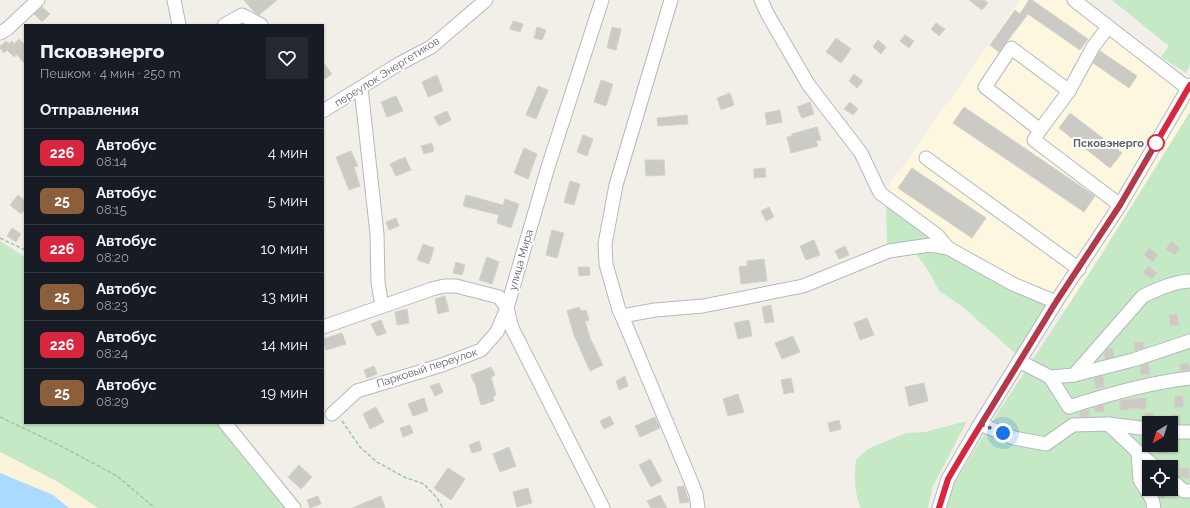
<!DOCTYPE html>
<html lang="ru">
<head>
<meta charset="utf-8">
<style>
  body { margin:0; font-family:Raleway,sans-serif; background:#242831; color:#f1f3f6; height:100vh; display:flex; flex-direction:column; font-size:15px; white-space:nowrap }
  * { box-sizing:border-box; margin:0 }
  p { font-size:13px; color:#9ea1a6 }
  .icon { flex:none; width:22px; height:22px; fill:none; stroke:currentColor; stroke-width:2; stroke-linecap:round; stroke-linejoin:round }
  .map { position:relative; flex:1; overflow:hidden }
  .details { position:absolute; left:24px; top:24px; width:300px; height:400px; display:flex; flex-direction:column; background:#171b24; border-radius:0px; box-shadow:0 1px 3px #0004 }
  .details>* { flex:none }
  .badge { padding:0 8px; border-radius:6px; font-size:14px; line-height:26px }
  .needle { width:26px; rotate:218deg }
  .buttons { position:absolute; left:1142px; top:416px; display:grid; gap:8px }
  .buttons a { display:grid; place-items:center; width:36px; height:36px; border-radius:0px; background:#171b24; box-shadow:0 1px 3px #0004; font-size:20px }
  .you { position:absolute; width:20px; height:20px; margin:-10px; border:3px solid #fff; border-radius:50%; background:#1a73e8; box-shadow:0 0 0 6px #1a73e833 }
  .map>.badge { position:absolute; translate:-50% -50%; box-shadow:0 0 0 2px #fff }
  h2 { padding:0 16px; font-size:15px; line-height:36px }
  .round { display:grid; place-items:center; flex:none; width:42px; height:42px; border-radius:0px; background:#242831 }
  .head { display:flex; align-items:center; justify-content:space-between; height:68px; padding:0 16px }
  h1 { font-size:19px; font-weight:800; line-height:30px }
  ul { padding:0; list-style:none }
  li { display:flex; align-items:center; gap:12px; height:48px; padding:0 16px; border-top:1px solid #363941 }
  li div { flex:1 }
  li b { display:block; font-size:15px }
  li em { font-style:normal }
  li .badge { min-width:44px; font-weight:700; text-align:center }
  .map>svg:first-child { display:block }
  .commercial { fill:#fef7e0 }
  .green { fill:#c5e8c5; fill-rule:evenodd }
  .sand { fill:#fbf3d9 }
  .water { fill:#aadaff }
  .building { fill:#cccac5; stroke:#d6d1c6 }
  .lines { fill:none; stroke-linecap:round; stroke-linejoin:round }
  .minor-casing { stroke:#b5b8bc; stroke-width:15 }
  .path { stroke:#9cc7a9; stroke-width:1.5; stroke-dasharray:4 2; stroke-linecap:butt }
  .minor { stroke:#fff; stroke-width:13 }
  .line-casing { stroke:#fff; stroke-width:9 }
  .line { stroke:#d7263d; stroke-width:6 }
  .walk { stroke:#5f6368; stroke-width:4; stroke-dasharray:0 7.2 }
  .stop-dot { fill:#fff; stroke:#d7263d; stroke-width:2 }
  .labels { text-anchor:middle; dominant-baseline:central; stroke-width:4; stroke-linejoin:round; paint-order:stroke }
  .street-label { font-size:11px; fill:#5f6368; stroke:#fff }
  .stop-label { font-size:11px; font-weight:bold; fill:#5f6368; stroke:#fff; text-anchor:end }
</style>
</head>
<body>
<div class="map">
<svg width="1190" height="508" viewBox="0 0 1190 508">
  <rect width="100%" height="100%" fill="#f1efe8"/>
  <path class="commercial" d="M1020,0h46l124,96v16l-125,198 -36,-24 -79,-43 -64,-53z"/>
  <g class="green">
    <path d="M1112,0h78v64l-4,9 -25,-16 8,-11z"/>
    <path d="M1190,112v396h-244l1,-7 8,-19 40,-65 105,-160zM1149,423h22v22h-22zM1149,467h22v22h-22z"/>
    <path d="M886,194l64,49 100,57 -34,54 -53,-47 -24,-16 -9,-18 -15,-21 -28,-6z"/>
    <path d="M0,241l25,16v166h196l69,85h-192l-42,-27 -56,-29z"/>
    <path d="M967,421l-34,65 -5,22h-67c-7,-14 -7,-34 -5,-48l12,-11 38,-16 19,-1z"/>
  </g>
  <path class="sand" d="M0,452l56,29 42,27h-29l-16,-13 -53,-22z"/>
  <path class="water" d="M0,473l53,22 16,13h-69z"/>
  <g class="building">
    <path d="M244,0h33l-18,15 -4,-2z"/>
    <path d="M969,0h15l4,3 -6,7z"/>
    <path d="M1029,0h3l56,39 -8,11 -52,-36 -29,38 -9,-7 25,-35 5,4z"/>
    <path d="M42,7l8,7 -8,8 -8,-8z"/>
    <path d="M513,21l10,3 -3,8 -10,-3z"/>
    <path d="M936,23l9,6 -6,7 -8,-7z"/>
    <path d="M537,27l9,3 -4,10 -8,-2z"/>
    <path d="M612,27l9,2 -5,21 -9,-2z"/>
    <path d="M905,35l9,6 -5,7 -9,-7z"/>
    <path d="M836,38l15,11 -10,14 -15,-11z"/>
    <path d="M19,39l6,6v19l-9,-10 -2,3 -7,-7 -3,3 -4,-5v-2l6,-5 3,3 3,-3 2,3z"/>
    <path d="M878,40l8,7 -5,7 -8,-7z"/>
    <path d="M1100,51l37,25 -8,12 -36,-25z"/>
    <path d="M323,62l9,12 -9,6z"/>
    <path d="M854,74l9,7 -6,7 -8,-7z"/>
    <path d="M437,75l6,16 -15,6 -6,-15z"/>
    <path d="M601,80l12,4 -7,22 -12,-4z"/>
    <path d="M538,86l10,4 -12,29 -10,-4z"/>
    <path d="M730,93l4,12 -13,5 -4,-12z"/>
    <path d="M396,96l7,15 -16,6 -6,-15z"/>
    <path d="M810,102l4,12 -12,4 -5,-11z"/>
    <path d="M850,102l8,7 -5,6 -9,-6z"/>
    <path d="M964,107l131,89 -11,16 -131,-89z"/>
    <path d="M780,110l2,12 -15,3 -2,-12z"/>
    <path d="M447,111l4,9 -12,6 -5,-9z"/>
    <path d="M1070,113l52,40 -12,15 -51,-40z"/>
    <path d="M687,115l1,9 -30,2 -1,-8z"/>
    <path d="M817,127l4,13 -5,1 2,5 -27,7 -4,-16 5,-1v-2z"/>
    <path d="M583,135l10,4 -6,17 -10,-4z"/>
    <path d="M432,143l2,8 -10,3 -3,-8z"/>
    <path d="M524,148l13,6 -9,25 -14,-6z"/>
    <path d="M351,151l7,15 -4,1 6,19 -11,4 -13,-33z"/>
    <path d="M405,157l6,13 -15,6 -6,-12z"/>
    <path d="M645,160h19l1,15 -19,1z"/>
    <path d="M765,168l1,9 -12,1v-9z"/>
    <path d="M912,168l74,50 -14,20 -74,-50z"/>
    <path d="M570,181l10,3 -6,21 -10,-3z"/>
    <path d="M18,195l7,6v8l-4,5 -11,-9z"/>
    <path d="M466,195l37,10 2,-6 14,5 -8,24 -14,-5 2,-8 -36,-9z"/>
    <path d="M769,207l5,10 -8,4 -5,-10z"/>
    <path d="M396,218l3,8 -10,4 -3,-8z"/>
    <path d="M12,228l9,6 -5,8 -9,-6z"/>
    <path d="M552,230l12,3 -7,25 -11,-3z"/>
    <path d="M814,240l6,15 -14,5 -6,-14z"/>
    <path d="M1171,241l9,7 -5,7 -9,-6z"/>
    <path d="M423,244l11,4 -5,16 -12,-4z"/>
    <path d="M845,246l4,9 -10,4 -4,-8z"/>
    <path d="M1149,248l9,7 -5,7 -9,-7z"/>
    <path d="M487,257l12,5 -7,22 -13,-4z"/>
    <path d="M764,259l3,22 -26,3 -2,-17 8,-1v-5z"/>
    <path d="M456,262l9,3 -3,10 -9,-2z"/>
    <path d="M1148,266l9,7 -5,6 -9,-6z"/>
    <path d="M578,267h11l1,8 -11,1z"/>
    <path d="M445,296l4,15 -11,3 -3,-15z"/>
    <path d="M771,305l3,17 -9,1 -3,-16z"/>
    <path d="M579,307l2,4 5,-1 3,10 -4,1 5,17 13,27 -13,6 -16,-36 -7,-24z"/>
    <path d="M407,309l2,14 -12,2 -2,-13z"/>
    <path d="M1177,314l2,11 -9,1 -1,-11z"/>
    <path d="M867,318l7,17 -14,5 -6,-17z"/>
    <path d="M381,320l5,13 -9,3 -6,-12z"/>
    <path d="M749,320l3,16 -14,3 -4,-16z"/>
    <path d="M342,333l4,11 -20,6 -3,-11z"/>
    <path d="M793,336l7,16 -18,7 -7,-16z"/>
    <path d="M1143,342l1,6 -9,3 -1,-8z"/>
    <path d="M1108,348h4l2,9 -9,2 -1,-6z"/>
    <path d="M1148,363l2,11 -9,1 -1,-9z"/>
    <path d="M1188,363l2,7 -9,1 -1,-7z"/>
    <path d="M374,366l3,8 -10,4 -3,-8z"/>
    <path d="M491,367l4,8 -4,2 5,18 -3,1 1,5 -13,4 -6,-22h-1l-3,-8z"/>
    <path d="M625,376l3,10 -9,4 -3,-9z"/>
    <path d="M1103,376l1,11 -8,1 -2,-10z"/>
    <path d="M791,378l3,14 -10,2 -3,-14z"/>
    <path d="M439,383l4,9 -8,4 -5,-10z"/>
    <path d="M924,383l4,18 -19,5 -4,-19z"/>
    <path d="M738,394l6,18 -16,4 -5,-17z"/>
    <path d="M1175,396h8v11h-9z"/>
    <path d="M424,398l4,13 -15,5 -5,-12z"/>
    <path d="M1137,398h9v11l-17,-1v2h-9v-10l17,-1z"/>
    <path d="M1104,404v8h-9v-5z"/>
    <path d="M376,407l8,15 -14,7 -7,-15z"/>
    <path d="M1089,409v8h-9v-5z"/>
    <path d="M1144,413h9v9l-9,-2z"/>
    <rect x="1171" y="415" width="9" height="9"/>
    <path d="M610,416l4,8 -10,5 -4,-8z"/>
    <path d="M655,417l5,11 -20,9 -5,-11z"/>
    <path d="M839,420l2,9 -11,3 -2,-9z"/>
    <path d="M410,425l3,8 -10,4 -3,-9z"/>
    <path d="M479,441l3,9 -10,3 -3,-8z"/>
    <rect x="1158" y="445" width="9" height="8"/>
    <path d="M509,447l7,19 -16,6 -7,-18z"/>
    <path d="M650,459l12,22 -11,6 -12,-22z"/>
    <path d="M299,465l13,12 -11,12 -13,-12z"/>
    <path d="M448,468l17,11 -14,21 -17,-12z"/>
    <path d="M1180,468h9v11l-9,-2z"/>
    <path d="M684,486l5,16 -9,1 -3,-16z"/>
    <path d="M528,488l4,15 -15,4 -4,-15z"/>
    <path d="M1156,489h9v9h-5z"/>
    <path d="M660,495l7,13h-16l-4,-7z"/>
    <path d="M318,496l3,8 -11,4 -3,-8z"/>
    <path d="M381,496l4,12h-33z"/>
  </g>
  <g class="lines">
    <g class="minor-casing">
      <g id="minor">
        <path d="M174,0l5,25"/>
        <path d="M761,0l7,15 40,69 53,69 19,40 57,42 11,13"/>
        <path d="M1074,0l116,90"/>
        <path d="M224,25l18,-10 19,10"/>
        <path d="M1108,27l-15,20 -24,44 -29,39 -6,10 86,65"/>
        <path d="M0,33l7,-4 31,-29"/>
        <path d="M361,88l16,146 1,49 4,23"/>
        <path d="M323,111l74,-46 34,-18 55,-47"/>
        <path d="M1040,130l-55,-43 26,-39 58,43"/>
        <path d="M926,158l153,111"/>
        <path d="M622,316l-3,-6 -13,-46 -1,-20 11,-59 55,-185"/>
        <path d="M323,327l109,-38 12,-3h12l43,11 8,11 5,20 91,180"/>
        <path d="M1019,361l31,16 24,-2 69,-79c15,-7 30,-14 47,-15"/>
        <path d="M1074,375l59,-15 57,-19"/>
        <path d="M1050,377l19,30c40,-13 79,-24 121,-29"/>
        <path d="M332,414l25,-23 85,-26 39,-15 16,-18 10,-24 41,-141 54,-167"/>
        <path d="M225,423l69,85"/>
        <path d="M980,424l34,14 32,6 27,-19 35,-1 41,5"/>
        <path d="M1108,424l30,28"/>
        <path d="M1171,432h19"/>
        <path d="M1171,480l13,11h6"/>
        <path d="M698,508l-2,-14 -10,-25 -64,-153 33,-6 48,-4 100,-20 86,-35 41,-6 18,3 65,36 43,18"/>
        <path d="M939,508l9,-29 32,-55 76,-122 64,-97 70,-120"/>
        <path d="M1154,508l-2,-9 -12,-19 -2,-28 17,15"/>
      </g>
    </g>
    <g class="path">
      <path d="M0,238l25,12"/>
      <path d="M0,417l63,30 54,29 38,32"/>
      <path d="M342,421l18,26 17,15 27,15 20,7 13,14 6,10"/>
    </g>
    <use href="#minor" class="minor"/>
  </g>
  <g class="lines">
    <g class="line-casing">
      <path id="line" d="M939,508l9,-29 16,-27 92,-150 64,-97 70,-120"/>
    </g>
    <use href="#line" class="line"/>
    <path class="walk" d="M1003,433l-23,-9 76,-122 64,-97 36,-62"/>
  </g>
  <circle class="stop-dot" cx="1156" cy="143" r="8"/>
  <g class="labels">
    <g class="street-label">
      <text transform="translate(387 72) rotate(-32)">переулок Энергетиков</text>
      <text transform="translate(521 260) rotate(-74)">улица Мира</text>
      <text transform="translate(427 368) rotate(-18)">Парковый переулок</text>
    </g>
    <g class="stop-label">
      <text x="1144" y="143">Псковэнерго</text>
    </g>
  </g>
</svg>
<div class="buttons">
<a><svg class="needle" viewBox="-14 -14 28 28"><path d="M0-13l5 13h-10z" fill="#e53935"/><path d="M0 13l5-13h-10z" fill="#9ea1a6"/></svg></a>
<a><svg class="icon" aria-label="locate" viewBox="0 0 24 24"><circle cx="12" cy="12" r="6"/><path d="M12 2v4M12 18v4M2 12h4M18 12h4"/></svg></a>
</div>
<div class="you" style="left:1003px;top:433px"></div>
<section class="details">
<div class="head"><div><h1>Псковэнерго</h1><p>Пешком · 4 мин · 250 m</p></div><a class="round"><svg class="icon" aria-label="heart" viewBox="0 0 24 24"><path d="M12 20l-8-8c-3-5 5-10 8-4 3-6 11-1 8 4z"/></svg></a></div>
<h2>Отправления</h2>
<ul>
<li><span class="badge" style="background:#d7263d;color:#fff">226</span><div><b>Автобус</b><p>08:14</p></div><em>4 мин</em></li>
<li><span class="badge" style="background:#8b5e3c;color:#fff">25</span><div><b>Автобус</b><p>08:15</p></div><em>5 мин</em></li>
<li><span class="badge" style="background:#d7263d;color:#fff">226</span><div><b>Автобус</b><p>08:20</p></div><em>10 мин</em></li>
<li><span class="badge" style="background:#8b5e3c;color:#fff">25</span><div><b>Автобус</b><p>08:23</p></div><em>13 мин</em></li>
<li><span class="badge" style="background:#d7263d;color:#fff">226</span><div><b>Автобус</b><p>08:24</p></div><em>14 мин</em></li>
<li><span class="badge" style="background:#8b5e3c;color:#fff">25</span><div><b>Автобус</b><p>08:29</p></div><em>19 мин</em></li>
</ul>
</section>
</div>
</body>
</html>
